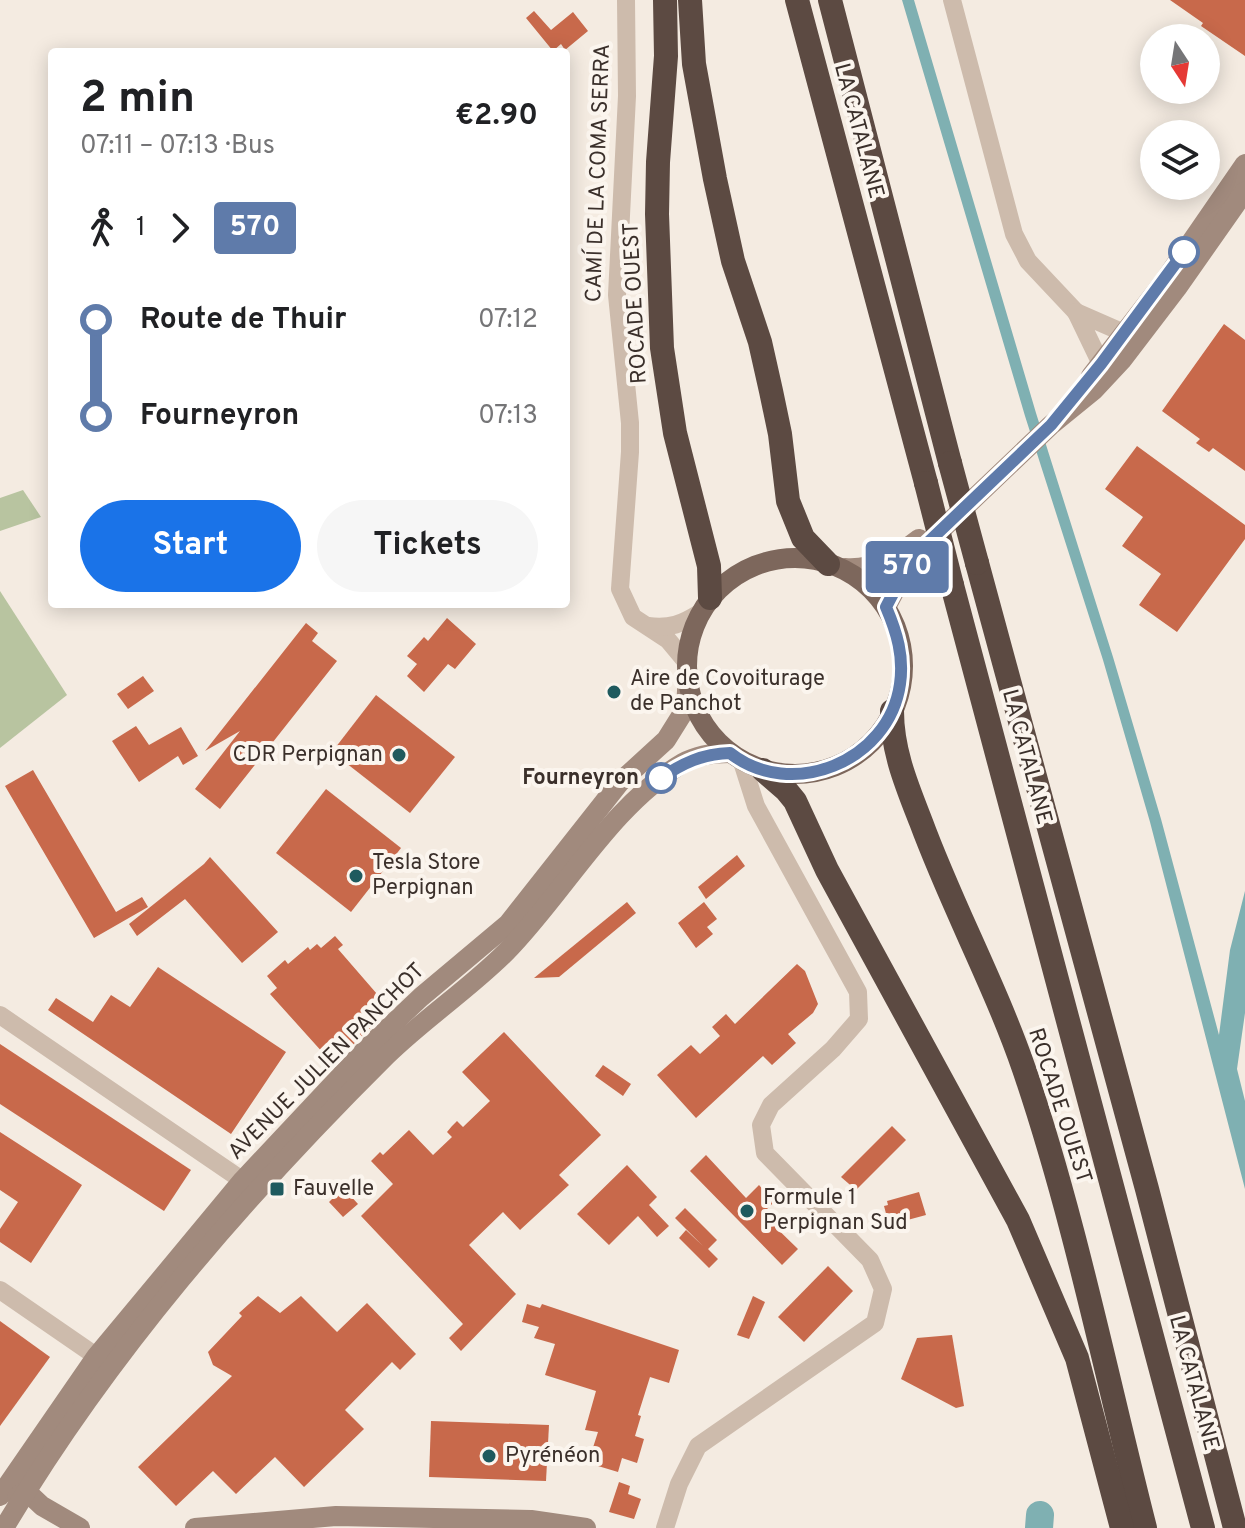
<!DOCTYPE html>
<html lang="en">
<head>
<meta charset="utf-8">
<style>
  body { margin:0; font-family:Overpass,sans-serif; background:#f6f6f6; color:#202124; height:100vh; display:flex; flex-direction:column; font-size:30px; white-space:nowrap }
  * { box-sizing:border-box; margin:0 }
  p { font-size:26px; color:#757577 }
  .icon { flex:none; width:44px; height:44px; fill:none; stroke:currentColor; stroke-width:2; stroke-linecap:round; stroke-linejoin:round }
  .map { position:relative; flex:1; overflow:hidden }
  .side { position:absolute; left:48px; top:48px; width:522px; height:560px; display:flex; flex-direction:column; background:#fff; border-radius:8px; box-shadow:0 4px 20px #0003 }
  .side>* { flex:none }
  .badge { padding:0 16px; border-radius:6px; font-size:28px; line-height:52px }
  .needle { width:52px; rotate:168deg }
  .fabs { position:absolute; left:1140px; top:24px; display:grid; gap:16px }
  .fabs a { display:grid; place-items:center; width:80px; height:80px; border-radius:50%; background:#fff; box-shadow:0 4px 20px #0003; font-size:40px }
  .map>.badge { position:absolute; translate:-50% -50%; box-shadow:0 0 0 4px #fff }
  .legs { display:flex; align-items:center; gap:12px; height:88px; padding:0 32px; font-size:26px }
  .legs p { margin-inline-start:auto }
  .overview { display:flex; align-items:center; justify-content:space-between; height:136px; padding:0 32px }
  h1 { font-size:44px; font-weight:700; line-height:60px }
  .primary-button { display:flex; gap:16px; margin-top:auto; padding:16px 32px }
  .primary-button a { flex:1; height:92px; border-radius:48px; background:#1a73e8; color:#fff; font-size:32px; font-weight:700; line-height:92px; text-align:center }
  .primary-button a+a { background:#f6f6f6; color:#202124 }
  ul { padding:0 32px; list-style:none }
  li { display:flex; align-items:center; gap:28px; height:96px; font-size:30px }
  li i { display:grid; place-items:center; width:12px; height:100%; margin:0 10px; background:currentColor }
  li i::after { content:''; width:20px; height:20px; margin:-10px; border:6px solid; border-radius:50%; background:#fff }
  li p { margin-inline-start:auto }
  li:first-child i { background:linear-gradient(#0000 50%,currentColor 0) }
  li:last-child i { background:linear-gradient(currentColor 50%,#0000 0) }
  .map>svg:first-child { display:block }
  .green { fill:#b8c4a0 }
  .water { fill:#7fb0b2 }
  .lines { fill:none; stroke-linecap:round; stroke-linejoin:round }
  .river { stroke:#7fb0b2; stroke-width:28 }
  .building { fill:#c8694b }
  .street { stroke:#cdbbac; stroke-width:18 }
  .secondary { stroke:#a18a7d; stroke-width:20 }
  .primary { stroke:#7d675c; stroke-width:20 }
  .highway { stroke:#5c4a42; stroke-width:24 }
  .highway-bridge { stroke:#5c4a42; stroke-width:24 }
  .line-1-casing { stroke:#fff; stroke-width:18 }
  .line-1 { stroke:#5f7baa; stroke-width:12 }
  .stop-1-dot { fill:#fff; stroke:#5f7baa; stroke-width:4 }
  .poi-dot { fill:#1f5a5e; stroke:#fbf5ee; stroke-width:3 }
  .labels { text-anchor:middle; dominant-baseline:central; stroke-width:8; stroke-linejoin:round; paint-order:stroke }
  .street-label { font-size:22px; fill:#3b302b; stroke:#fbf5ee }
  .poi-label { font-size:22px; fill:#3b302b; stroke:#fbf5ee; text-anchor:start }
  .stop-label { font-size:22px; font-weight:bold; fill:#3b302b; stroke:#fbf5ee; text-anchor:end }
</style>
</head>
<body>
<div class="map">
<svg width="1245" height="1528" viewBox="0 0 1245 1528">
  <rect width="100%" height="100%" fill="#f4ebe1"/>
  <g class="green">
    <path d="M23,490l18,27 -41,14v-33z"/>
    <path d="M0,591l67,104 -67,53z"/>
  </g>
  <path class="water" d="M902,0h12l122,413 77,244 48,162 58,216 11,-85 15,-59v122l-8,56 8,32v88l-95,-367 -47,-162 -78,-244z"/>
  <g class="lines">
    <path class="river" d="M1039,1528l1,-13"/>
  </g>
  <g class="building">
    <path d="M1170,0h75v56l-44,-30 2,-3z"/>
    <path d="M534,11l17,19 22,-18 15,19 -23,19 -4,-6 -8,7 -27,-33z"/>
    <path d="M1224,324l21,16v131l-32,-23 -4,4 -13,-9 4,-4 -38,-28z"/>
    <path d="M1137,446l108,79v14l-68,93 -38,-27 22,-31 -39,-28 21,-29 -38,-28z"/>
    <path d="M447,618l29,26 -21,25 -7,-5 -24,28 -17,-16 10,-12 -10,-8 17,-19 4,4z"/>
    <path d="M306,623l12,10 -6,8 25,20 -117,148 -25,-20 45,-58 -35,20z"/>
    <path d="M143,676l11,15 -26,18 -11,-15z"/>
    <path d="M376,695l79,62 -45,56 -78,-61z"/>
    <path d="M136,726l13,19 32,-18 17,29 -15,9 -5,-9 -39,26 -27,-41z"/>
    <path d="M33,770l83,142 26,-15 6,10 -54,31 -89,-152z"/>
    <path d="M326,789l75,59 -50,64 -75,-59z"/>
    <path d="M737,855l8,11 -39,33 -8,-12z"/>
    <path d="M210,857l68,75 -36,31 -57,-64 -48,37 -8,-12 75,-60z"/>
    <path d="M627,902l9,11 -77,64 -25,1z"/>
    <path d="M704,902l13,17 -10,8 6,7 -17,14 -18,-25z"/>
    <path d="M335,936l8,9 -5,4 52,60 -57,55 -63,-70 7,-6 -10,-12 18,-16 3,4 20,-17 2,3 7,-6 4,4z"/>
    <path d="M797,964l8,7 13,33 -5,9 -25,21 8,9 -24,22 -9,-9 -67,62 -39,-43 34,-30 9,9 20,-18 -8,-9 14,-13 9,10z"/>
    <path d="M158,967l128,85 -55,82 -183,-124 8,-12 37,24 18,-27 19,12z"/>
    <path d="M504,1032l97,103 -42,40 10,10 -49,45 -17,-18 -34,33 47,49 -55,57 -12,-13 14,-14 -102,-108 32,-32 -22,-23 9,-9 3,3 26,-25 24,25 19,-18 -5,-5 5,-6 5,-5 6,6 27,-26 -28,-29z"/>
    <path d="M0,1044l191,126 -27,41 -164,-107z"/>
    <path d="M603,1065l28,19 -8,12 -28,-20z"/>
    <path d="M892,1126l14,14 -50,50 -15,-13z"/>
    <path d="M0,1132l82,53 -51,78 -31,-21v-13l18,-27 -18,-12z"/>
    <path d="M706,1155l40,43 13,-13 15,17 -12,12 36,35 -16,16 -92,-94z"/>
    <path d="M627,1165l30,32 -8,8 20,21 -12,11 -19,-21 -29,29 -32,-31z"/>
    <path d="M919,1192l7,23 -37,10 -5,-19 4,-1 -1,-4z"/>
    <path d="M338,1193l5,5 5,-5 10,11 -15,13 -14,-15z"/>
    <path d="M685,1208l32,32 -9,9 10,10 -9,9 -30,-30 7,-8 17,16 -28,-28z"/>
    <path d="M828,1266l25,25 -49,51 -26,-25z"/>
    <path d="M258,1296l22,17 21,-17 36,36 30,-29 49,51 -16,16 -8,-8 -47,48 19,19 -60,58 -29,-30 -39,37 -23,-23 -37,35 -38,-39 94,-91 -19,-11 -5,-13 34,-36 -3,-3z"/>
    <path d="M753,1296l12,6 -16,37 -12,-4z"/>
    <path d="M527,1304l13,4 2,-4 137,46 -10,33 -19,-6 -12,38 3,1 -6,20 9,3 -7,24 -15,-5 -4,14 -30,-9 10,-31 -13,-2 11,-39 -51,-16 10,-31 -21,-6 5,-11 -17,-5z"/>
    <path d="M0,1321l50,36 -50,69z"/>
    <path d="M952,1335l12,71 -8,2 -55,-29 16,-41z"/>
    <path d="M431,1421l118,4 -3,56 -117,-4z"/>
    <path d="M619,1482l11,4 -2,8 13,5 -7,20 -25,-7z"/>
  </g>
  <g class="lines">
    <g class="street">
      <path d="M626,0l1,96 -10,199 13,128v29l-10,137 13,28 35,23 20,24"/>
      <path d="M952,0l62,234 14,27 48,51"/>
      <path d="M1101,364l-25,-52 48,21"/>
      <path d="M648,626c22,3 34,-2 53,-14"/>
      <path d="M0,1015l255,174"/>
      <path d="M0,1290l106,73"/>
      <path d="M665,1528l14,-44 19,-38 177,-123 8,-34 -13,-29 -105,-107 -4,-28 10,-20 62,-56 26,-30 -1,-27 -102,-186 -14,-44"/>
    </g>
    <g class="secondary">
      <path d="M1091,376l74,-96 80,-116"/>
      <path d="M845,568c30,2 51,-11 74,-29"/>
      <path d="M886,607l21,-40 13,-17 131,-125 43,-35 28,-30 55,-72 68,-97"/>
      <path d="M0,1496l96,-139 147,-177 122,-130 56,-53 87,-73 112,-142 46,-42 20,-32 2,-35"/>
      <path d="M17,1497l9,-6 16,15 38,22"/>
      <path d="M4,1528c104,-175 239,-330 383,-473 38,-37 82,-66 119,-103 58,-59 105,-147 177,-189 14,-8 31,-10 47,-10"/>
      <path d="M195,1528l141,-12 195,4 55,8"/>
    </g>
    <circle class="primary" cx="795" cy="666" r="108"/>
    <g class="highway">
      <path d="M665,0l1,56 -8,106 -1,52 5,134 13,85 34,133 1,32"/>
      <path d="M690,0l4,64 21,115 18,82 27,81 11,49 9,43 8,67 15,37 25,26"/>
      <path d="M797,0l129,483"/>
      <path d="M830,0l120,463"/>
      <path d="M977,563l170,626 88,339"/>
      <path d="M952,585l251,943"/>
      <path d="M892,711c0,40 15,75 29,111 31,84 74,163 103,247 51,150 82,306 121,459"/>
      <path d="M763,770l23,20 9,11 32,69 191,350 59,138 45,170"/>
    </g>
    <g class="highway-bridge">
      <path d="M950,463l27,100"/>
      <path d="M926,483l26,102"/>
    </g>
  </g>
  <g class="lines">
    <g class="line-1-casing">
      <path id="line-1" d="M661,778c22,-15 41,-24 69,-25 61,48 159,9 170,-69 4,-28 -3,-51 -14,-77l21,-40 13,-17 131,-125 50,-61 83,-112"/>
    </g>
    <use href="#line-1" class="line-1"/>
  </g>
  <g class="stop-1-dot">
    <circle cx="1184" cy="252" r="14"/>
    <circle cx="661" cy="778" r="14"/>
  </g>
  <g class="poi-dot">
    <circle cx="614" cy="692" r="8"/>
    <circle cx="399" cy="755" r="8"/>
    <circle cx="356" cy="876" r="8"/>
    <rect x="269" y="1181" width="16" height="16" rx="4"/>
    <circle cx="747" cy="1211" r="8"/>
    <circle cx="489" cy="1456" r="8"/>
  </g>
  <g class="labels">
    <g class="street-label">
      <text transform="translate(858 131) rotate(75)">LA CATALANE</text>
      <text transform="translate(599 173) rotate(-88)">CAMÍ DE LA COMA SERRA</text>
      <text transform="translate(636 303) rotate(-93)">ROCADE OUEST</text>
      <text transform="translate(1026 757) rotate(75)">LA CATALANE</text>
      <text transform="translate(327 1062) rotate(-45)">AVENUE JULIEN PANCHOT</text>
      <text transform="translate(1059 1106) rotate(72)">ROCADE OUEST</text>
      <text transform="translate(1193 1383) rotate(75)">LA CATALANE</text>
    </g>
    <g class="poi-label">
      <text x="630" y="679">Aire de Covoiturage<tspan x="630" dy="25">de Panchot</tspan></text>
      <text x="383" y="755" text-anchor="end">CDR Perpignan</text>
      <text x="372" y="863">Tesla Store<tspan x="372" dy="25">Perpignan</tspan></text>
      <text x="293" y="1189">Fauvelle</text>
      <text x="763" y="1198">Formule 1<tspan x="763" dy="25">Perpignan Sud</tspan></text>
      <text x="505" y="1456">Pyrénéon</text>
    </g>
    <g class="stop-label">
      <text x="639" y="778">Fourneyron</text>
    </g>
  </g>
</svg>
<div class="fabs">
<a><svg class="needle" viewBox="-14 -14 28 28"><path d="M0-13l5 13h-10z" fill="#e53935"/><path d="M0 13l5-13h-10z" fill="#757577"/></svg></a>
<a><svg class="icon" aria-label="layers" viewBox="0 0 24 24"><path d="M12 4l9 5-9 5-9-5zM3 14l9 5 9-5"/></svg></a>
</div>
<b class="badge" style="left:907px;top:567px;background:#5f7baa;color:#fff">570</b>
<section class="side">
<div class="overview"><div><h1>2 min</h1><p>07:11 – 07:13 · Bus</p></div><b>€2.90</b></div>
<div class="legs"><svg class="icon" aria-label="walk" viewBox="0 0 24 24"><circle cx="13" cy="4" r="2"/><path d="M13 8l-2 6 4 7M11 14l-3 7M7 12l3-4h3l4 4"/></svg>1<svg class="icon" aria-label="forward" viewBox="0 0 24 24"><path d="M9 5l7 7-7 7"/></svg><b class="badge" style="background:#5f7baa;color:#fff">570</b></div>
<ul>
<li><i style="color:#5f7baa"></i><b>Route de Thuir</b><p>07:12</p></li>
<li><i style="color:#5f7baa"></i><b>Fourneyron</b><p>07:13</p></li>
</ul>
<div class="primary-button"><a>Start</a><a>Tickets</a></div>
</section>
</div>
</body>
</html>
